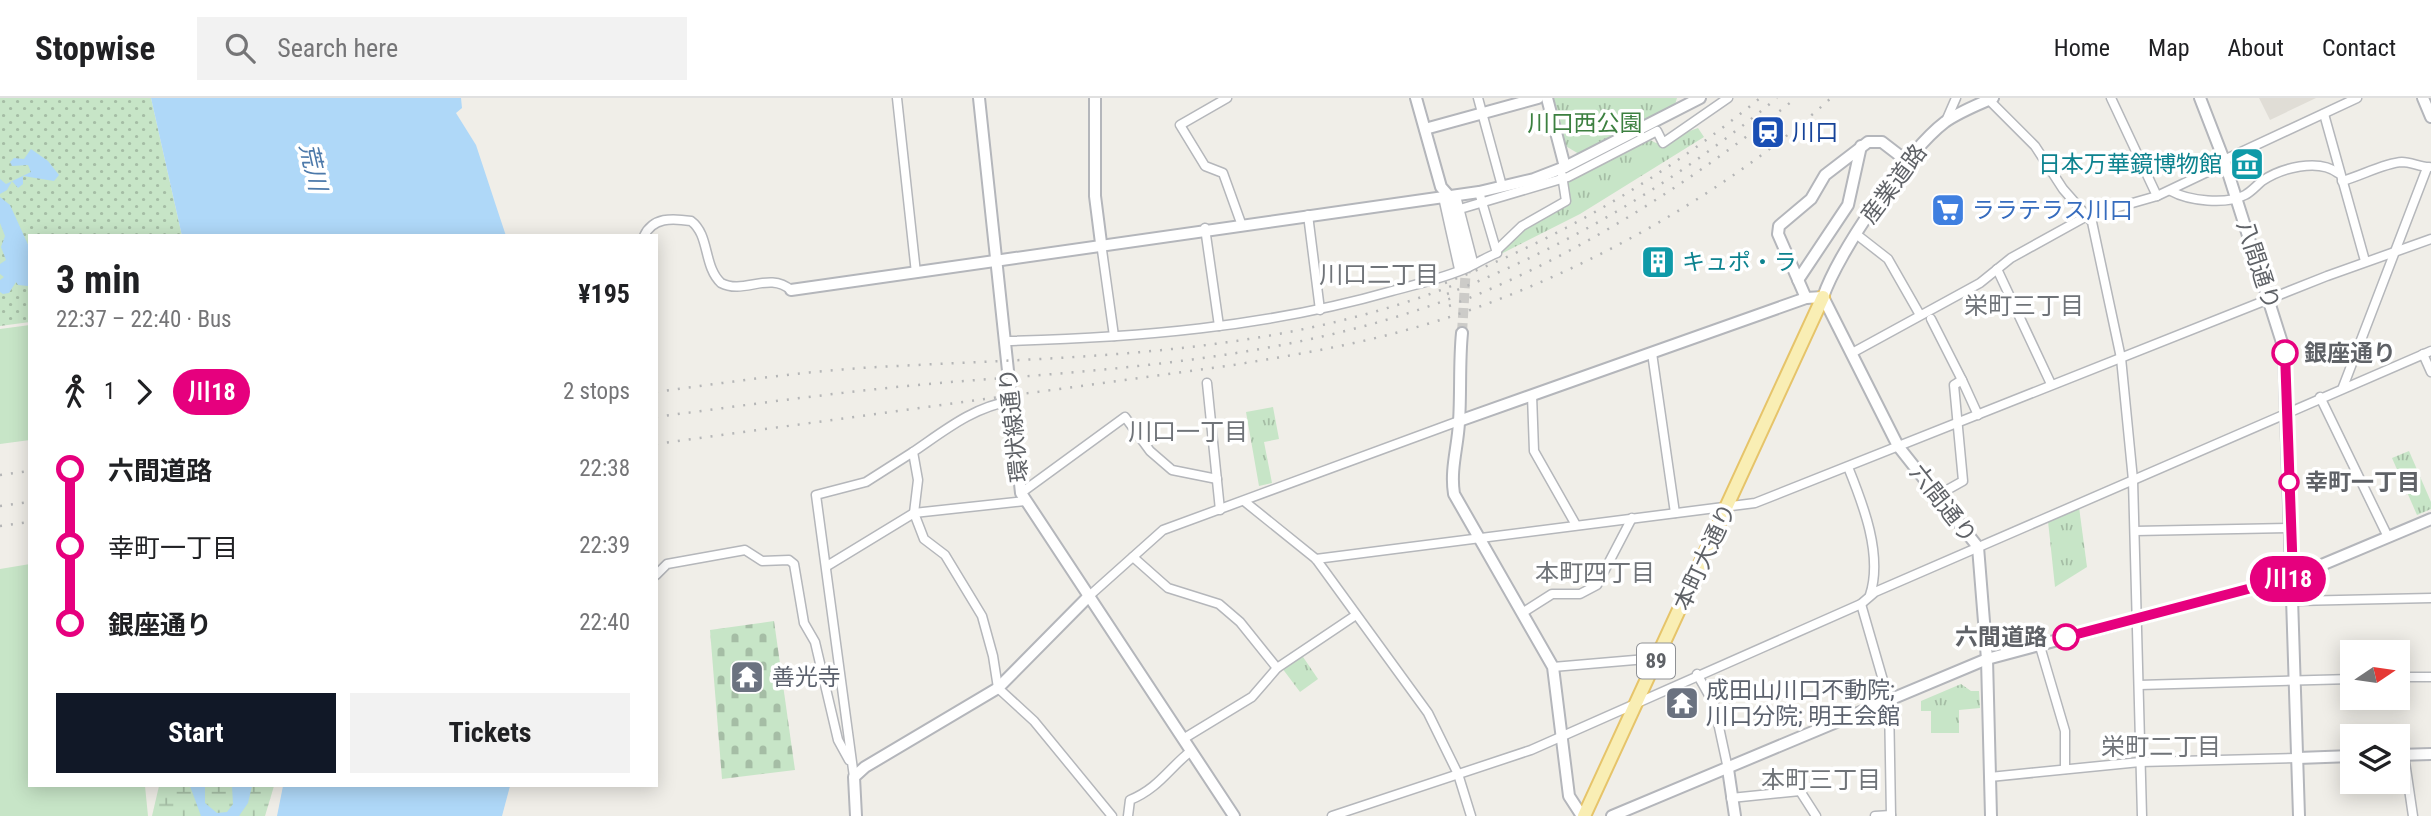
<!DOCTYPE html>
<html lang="en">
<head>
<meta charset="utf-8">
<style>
  body { margin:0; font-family:"Roboto Condensed","Noto Sans JP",sans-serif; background:#f2f2f2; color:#202124; height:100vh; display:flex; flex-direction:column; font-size:26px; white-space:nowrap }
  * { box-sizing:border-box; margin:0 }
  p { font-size:23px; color:#757577 }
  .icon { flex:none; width:38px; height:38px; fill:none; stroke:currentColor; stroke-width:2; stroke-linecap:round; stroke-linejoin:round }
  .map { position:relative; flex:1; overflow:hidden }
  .details { position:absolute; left:28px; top:136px; width:630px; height:553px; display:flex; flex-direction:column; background:#fff; border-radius:0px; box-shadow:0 4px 18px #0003 }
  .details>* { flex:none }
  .badge { padding:0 14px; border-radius:23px; font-size:24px; line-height:46px }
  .needle { width:46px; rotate:77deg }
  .tools { position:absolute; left:2340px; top:542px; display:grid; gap:14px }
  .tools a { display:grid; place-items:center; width:70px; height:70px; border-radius:0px; background:#fff; box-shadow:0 4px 18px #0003; font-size:35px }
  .map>.badge { position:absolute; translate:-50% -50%; box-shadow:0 0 0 4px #fff }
  .legs { display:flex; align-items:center; gap:10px; height:77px; padding:0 28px; font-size:23px }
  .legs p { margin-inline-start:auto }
  .overview { display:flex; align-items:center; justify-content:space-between; height:119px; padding:0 28px }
  h1 { font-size:38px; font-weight:700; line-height:52px }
  .primary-button { display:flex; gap:14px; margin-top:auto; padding:14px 28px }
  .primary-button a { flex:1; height:80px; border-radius:0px; background:#111827; color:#fff; font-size:28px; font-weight:700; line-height:80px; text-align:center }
  .primary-button a+a { background:#f2f2f2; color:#202124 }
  ul { padding:0 28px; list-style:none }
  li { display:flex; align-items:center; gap:24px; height:77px; font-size:26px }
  li i { display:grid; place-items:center; width:10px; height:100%; margin:0 9px; background:currentColor }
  li i::after { content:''; width:18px; height:18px; margin:-9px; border:5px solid; border-radius:50%; background:#fff }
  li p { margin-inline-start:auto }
  li:first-child i { background:linear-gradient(#0000 50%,currentColor 0) }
  li:last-child i { background:linear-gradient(currentColor 50%,#0000 0) }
  header { display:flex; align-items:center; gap:42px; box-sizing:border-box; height:98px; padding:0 35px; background:#fff; border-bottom:2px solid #e0e0e0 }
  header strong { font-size:33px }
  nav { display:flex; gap:38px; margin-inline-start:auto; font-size:24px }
  .search { width:490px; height:63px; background:#f2f2f2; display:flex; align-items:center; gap:18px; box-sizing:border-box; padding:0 24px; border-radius:0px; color:#757577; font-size:26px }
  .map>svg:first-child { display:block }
  .education { fill:#e0ddd6 }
  .grass { fill:url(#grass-dots) }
  .wetland { fill:url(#wetland-marsh) }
  .cemetery { fill:url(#cemetery-stones) }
  .park { fill:url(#park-tufts) }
  .pitch { fill:#c7e5c7 }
  .water { fill:#afd8f8 }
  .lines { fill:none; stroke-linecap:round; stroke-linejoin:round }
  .secondary-tunnel { stroke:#cccbc8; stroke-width:10; stroke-dasharray:10 5; stroke-linecap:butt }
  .street-casing { stroke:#b5b7bb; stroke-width:11 }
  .secondary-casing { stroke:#b4b6bb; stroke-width:14 }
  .primary-casing { stroke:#e6c46a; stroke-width:16 }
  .street { stroke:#fff; stroke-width:8 }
  .secondary { stroke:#fff; stroke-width:10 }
  .primary { stroke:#f9eeb4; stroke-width:12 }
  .rail { stroke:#b5b6b7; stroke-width:2.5; stroke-dasharray:2 9; stroke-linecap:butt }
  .line-1-casing { stroke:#fff; stroke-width:16 }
  .line-1 { stroke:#e6007e; stroke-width:10 }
  .stop-1-dot { fill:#fff; stroke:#e6007e; stroke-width:3.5 }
  .labels { text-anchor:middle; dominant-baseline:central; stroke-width:7; stroke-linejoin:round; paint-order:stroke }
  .shield { fill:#fff; stroke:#8f9195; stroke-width:2 }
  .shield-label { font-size:21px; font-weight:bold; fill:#5f6267 }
  .park-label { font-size:23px; fill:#3c8040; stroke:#fff }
  .transit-label { font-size:23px; fill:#164399; stroke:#fff; text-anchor:start }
  .culture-label { font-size:23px; fill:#0d838f; stroke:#fff; text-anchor:end }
  .street-label { font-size:23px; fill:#5f6267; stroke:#fff }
  .shop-label { font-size:23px; fill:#366cbe; stroke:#fff; text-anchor:start }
  .stop-label { font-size:23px; font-weight:bold; fill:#5f6267; stroke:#fff; text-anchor:start }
  .worship-label { font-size:23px; fill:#5b616d; stroke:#fff; text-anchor:start }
  .water-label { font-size:24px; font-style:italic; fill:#4c79aa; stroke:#fff }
  .neighbourhood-label { font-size:24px; fill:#707479; stroke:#fff }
</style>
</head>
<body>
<header>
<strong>Stopwise</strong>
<div class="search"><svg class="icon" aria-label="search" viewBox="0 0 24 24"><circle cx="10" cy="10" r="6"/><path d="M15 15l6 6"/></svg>Search here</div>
<nav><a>Home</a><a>Map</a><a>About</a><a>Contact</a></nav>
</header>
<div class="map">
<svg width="2431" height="718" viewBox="0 0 2431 718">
  <defs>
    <pattern id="grass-dots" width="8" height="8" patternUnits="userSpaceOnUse" patternTransform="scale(1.75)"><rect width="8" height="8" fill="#c7e5c7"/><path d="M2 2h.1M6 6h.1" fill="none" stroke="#a5bda5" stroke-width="1.8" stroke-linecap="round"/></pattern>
    <pattern id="wetland-marsh" width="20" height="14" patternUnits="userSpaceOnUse" patternTransform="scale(1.75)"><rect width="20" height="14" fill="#c7e5c7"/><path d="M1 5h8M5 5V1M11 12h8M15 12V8" fill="none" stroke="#a5bda5"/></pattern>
    <pattern id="cemetery-stones" width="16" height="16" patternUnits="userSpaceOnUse" patternTransform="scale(1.75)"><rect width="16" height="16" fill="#c7e5c7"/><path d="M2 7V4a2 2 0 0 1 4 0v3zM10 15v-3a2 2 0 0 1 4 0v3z" fill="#a5bda5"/></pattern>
    <pattern id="park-tufts" width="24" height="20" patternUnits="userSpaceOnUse" patternTransform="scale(1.75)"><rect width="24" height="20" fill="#c7e5c7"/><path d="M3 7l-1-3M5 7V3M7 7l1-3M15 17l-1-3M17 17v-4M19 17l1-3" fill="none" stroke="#a5bda5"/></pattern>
  </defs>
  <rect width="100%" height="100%" fill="#f0eee8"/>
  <path class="education" d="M2259,0h57l-46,22z"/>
  <path class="grass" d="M0,0h151l31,138h-152v86l-30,4z"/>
  <path class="wetland" d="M159,688h115l-9,30h-113z"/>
  <path class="cemetery" d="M774,523l21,149 -73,9 -12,-149z"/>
  <g class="park">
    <path d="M1554,0h123l-3,10 -95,46 -15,-9z"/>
    <path d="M1698,30l6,9 -124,77 -81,41 26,-26 45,-25 -5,-23 83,-42 8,4z"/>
    <path d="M1273,309l6,32 -15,3 8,41 -13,3 -13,-74z"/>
    <path d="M2409,353l22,51v7l-14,6 -25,-57z"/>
    <path d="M2079,409l8,60 -32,20 -7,-66z"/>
    <path d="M1301,556l17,25 -18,13 -18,-24z"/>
    <path d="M1961,586l10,7h8l1,17 -21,2v23h-28v-22h-10v-10z"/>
  </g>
  <g class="pitch">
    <path d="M30,227v115l-30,4v-115z"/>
    <path d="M30,466v222h115l3,30h-148v-247z"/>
  </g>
  <g class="water">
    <path d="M151,0h310l1,10 -6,5 20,32 30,91h-324z"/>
    <path d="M31,51l17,12 11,14 -5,6 -31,-5v8l-5,4 -6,-7 -5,9 -7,4v-15l6,5 25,-12 -3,-7 -16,1 -2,-4 4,-4 10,1z"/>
    <path d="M0,99l10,8 20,44 -2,37 -10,-1 -2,-3 -7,11 -6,1 -3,-2v-12l4,-3 -4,-3v-10l6,-4 -5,-13 4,-11 -5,-13z"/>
    <path d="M190,688h15v17l12,10 10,-1 6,-8 -1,-18h20l-4,17 -9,13h-38z"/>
    <path d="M283,688h227l-8,30h-225z"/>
  </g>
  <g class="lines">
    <path class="secondary-tunnel" d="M1462,235l4,-67"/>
    <g class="street-casing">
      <g id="street">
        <path d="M897,0l19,175"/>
        <path d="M1227,0l-47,27 25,41 18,7 18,50"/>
        <path d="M1478,0l24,88"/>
        <path d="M2111,0l46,98"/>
        <path d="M1989,2l46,46 28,43 29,33 29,136 12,122 9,336"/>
        <path d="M2324,16l41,147"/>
        <path d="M1946,23l10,-23"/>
        <path d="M2342,83c19,-5 42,-18 60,-19 9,0 18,5 27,5"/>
        <path d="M2171,93c18,10 55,14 74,4 6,-3 11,-9 17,-14 19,-13 56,-23 76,-8"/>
        <path d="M1456,98l17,66"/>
        <path d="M1443,99l16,72"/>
        <path d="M1460,111l108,-32 89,-46 6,12 65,-45"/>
        <path d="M1308,117l12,95"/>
        <path d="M1205,130l14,98"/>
        <path d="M1856,136l32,25 32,56"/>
        <path d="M644,138c9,-19 28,-18 47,-15 19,14 12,45 30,62 23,12 48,-12 70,7"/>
        <path d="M1101,145l13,93"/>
        <path d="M1497,152l25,-24 44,-25 -4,-26"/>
        <path d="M1997,171l54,115"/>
        <path d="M1931,221l31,61 -8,5 9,96 -25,14"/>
        <path d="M1005,243c130,-3 262,-14 387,-50 25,-7 53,-13 77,-24 8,-4 18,-10 28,-14l-18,-61"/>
        <path d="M1652,255l23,160"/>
        <path d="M1852,255l128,-70 31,-25 76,-42 70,-20 61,-29 6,-7 133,-62"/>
        <path d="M2423,256l8,18"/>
        <path d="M1962,282l16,35"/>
        <path d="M1207,285l13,127"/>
        <path d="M2343,289l84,-219"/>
        <path d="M1532,297l2,56 42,74"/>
        <path d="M2320,299l68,140"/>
        <path d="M1011,303c-38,6 -67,30 -98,51l5,28 -4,33 10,26 21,16 37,61 11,40 5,32 36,33 78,95"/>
        <path d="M1848,369c15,37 35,88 22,128"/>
        <path d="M1021,395l104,-76 25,34 22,19 45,9"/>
        <path d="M1244,403l72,58 112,154 30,61 13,42"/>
        <path d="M2135,433l155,-3"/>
        <path d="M1133,459l35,31 51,16 21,18 37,46"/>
        <path d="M1316,461l439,-56 572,-227 104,-37"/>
        <path d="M827,468l87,-53 111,-12"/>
        <path d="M656,477l11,-11 78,-14 17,11 27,-1 5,4 10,59 11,19 23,98 11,20"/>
        <path d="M1088,499l75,-67 296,-109"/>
        <path d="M2294,503l137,-3"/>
        <path d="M1861,506l28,97 2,115"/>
        <path d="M1522,515l30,-19h28l17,-9 35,-67"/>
        <path d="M2039,545l26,88v38"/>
        <path d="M1553,569l105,-9"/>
        <path d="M1697,576l17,30 14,65"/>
        <path d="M2398,579h33"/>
        <path d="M2139,587l213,-6"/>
        <path d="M1183,641l69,-42 25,-29 79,-53"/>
        <path d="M2404,657l9,61"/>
        <path d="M854,679l-38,-282 50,-13 47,-30"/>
        <path d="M1990,679l150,-15 158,-4"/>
        <path d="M1731,700l69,-7 16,25"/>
        <path d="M1128,718l2,-16c29,-12 39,-32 61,-49"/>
        <path d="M1332,718l199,-66 330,-146 14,-12 556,-241"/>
        <path d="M1875,718l16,-1"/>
      </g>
    </g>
    <g class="secondary-casing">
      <g id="secondary">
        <path d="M979,0l42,395 213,323"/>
        <path d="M1095,0v98l6,47"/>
        <path d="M1416,0l25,89 8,9 17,70"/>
        <path d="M1547,0l18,69"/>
        <path d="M2200,0l24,62 60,189 15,467"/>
        <path d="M2423,0l8,19"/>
        <path d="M1425,31l113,-31"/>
        <path d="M1798,182l50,-75 13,-59"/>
        <path d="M791,192l688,-98 55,-13 31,-12 135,-69"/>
        <path d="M1823,199l75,149 80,101 9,112 4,157"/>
        <path d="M1823,199c15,-44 84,-146 122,-175 14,-10 32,-17 48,-24"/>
        <path d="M1806,200l-28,-64 1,-8 32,-27 14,-24 43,-33h14l26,20"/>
        <path d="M1462,235c-3,30 -1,59 -3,89 -1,24 -9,47 -5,72l99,173 16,129 13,20"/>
        <path d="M1459,323l347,-123 17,-1"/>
        <path d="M2398,657l33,-1"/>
        <path d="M2298,660l54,-2"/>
        <path d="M1728,671l7,47"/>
        <path d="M856,718l-2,-39 11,-10 133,-79 90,-91"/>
        <path d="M1612,718l375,-157 306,-82 138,-58"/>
      </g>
    </g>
    <g class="primary-casing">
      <path id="primary" d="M1584,718l239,-519"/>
    </g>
    <use href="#street" class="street"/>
    <use href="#secondary" class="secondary"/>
    <use href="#primary" class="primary"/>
    <g class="rail">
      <path d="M1445,185c116,-45 219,-106 315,-185"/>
      <path d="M1447,196c122,-48 229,-112 330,-196"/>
      <path d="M1449,208c129,-50 240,-122 347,-208"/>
      <path d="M656,294c74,-10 148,-21 222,-25 196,-11 390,-9 576,-82"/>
      <path d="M656,319c98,-13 197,-27 295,-35 170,-13 345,-24 506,-86"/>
      <path d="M656,346l571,-78c62,-10 123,-20 183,-37 147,-41 308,-128 421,-231"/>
      <path d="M0,377l30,-4"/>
      <path d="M0,408l30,-4"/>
      <path d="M0,428l30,-4"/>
    </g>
  </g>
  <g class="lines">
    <g class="line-1-casing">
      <path id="line-1" d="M2066,539l227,-60 -8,-224"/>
    </g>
    <use href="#line-1" class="line-1"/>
  </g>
  <defs>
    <g id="station-square" transform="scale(1.75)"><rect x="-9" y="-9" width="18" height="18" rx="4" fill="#1a4fb4" stroke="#fff"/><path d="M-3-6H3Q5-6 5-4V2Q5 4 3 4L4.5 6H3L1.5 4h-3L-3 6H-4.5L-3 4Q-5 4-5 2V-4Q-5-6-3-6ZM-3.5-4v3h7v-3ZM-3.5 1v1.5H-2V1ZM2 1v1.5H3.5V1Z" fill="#fff"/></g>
    <g id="museum-square" transform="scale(1.75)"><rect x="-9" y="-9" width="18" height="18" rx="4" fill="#0f9aa8" stroke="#fff"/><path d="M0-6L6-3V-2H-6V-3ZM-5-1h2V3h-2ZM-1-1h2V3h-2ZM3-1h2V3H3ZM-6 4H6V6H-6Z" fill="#fff"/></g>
    <g id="supermarket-square" transform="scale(1.75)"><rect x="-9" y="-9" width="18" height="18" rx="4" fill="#3f7fe0" stroke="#fff"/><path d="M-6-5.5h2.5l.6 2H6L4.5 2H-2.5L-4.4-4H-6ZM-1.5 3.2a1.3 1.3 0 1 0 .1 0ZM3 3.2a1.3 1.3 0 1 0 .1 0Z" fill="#fff"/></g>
    <g id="building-square" transform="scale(1.75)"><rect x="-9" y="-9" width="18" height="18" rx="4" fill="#0f9aa8" stroke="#fff"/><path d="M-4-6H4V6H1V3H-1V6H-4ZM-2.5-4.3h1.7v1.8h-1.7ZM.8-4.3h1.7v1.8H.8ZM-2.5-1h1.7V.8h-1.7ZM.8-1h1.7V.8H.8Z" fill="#fff"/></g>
    <g id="temple-square" transform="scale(1.75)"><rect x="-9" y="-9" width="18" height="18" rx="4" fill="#6b7280" stroke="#fff"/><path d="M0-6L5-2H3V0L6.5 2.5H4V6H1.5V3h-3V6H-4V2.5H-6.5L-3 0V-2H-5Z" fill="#fff"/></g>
  </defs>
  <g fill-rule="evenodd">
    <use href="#station-square" x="1768" y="34"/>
    <use href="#museum-square" x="2247" y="66"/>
    <use href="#supermarket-square" x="1948" y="112"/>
    <use href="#building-square" x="1658" y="164"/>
    <use href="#temple-square" x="747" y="579"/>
    <use href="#temple-square" x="1682" y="605"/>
  </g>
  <g class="stop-1-dot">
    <circle cx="2285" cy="255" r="12"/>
    <circle cx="2289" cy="384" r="9"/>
    <circle cx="2066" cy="539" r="12"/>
  </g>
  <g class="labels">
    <rect class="shield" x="1637" y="545.5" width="38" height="35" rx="5"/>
    <g class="shield-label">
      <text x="1656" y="563">89</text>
    </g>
    <g class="park-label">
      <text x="1585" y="25">川口西公園</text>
    </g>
    <g class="transit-label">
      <text x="1792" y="34">川口</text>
    </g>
    <g class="culture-label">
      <text x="2222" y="66">日本万華鏡博物館</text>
      <text x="1682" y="164" text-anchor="start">キュポ・ラ</text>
    </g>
    <g class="street-label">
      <text transform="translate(1894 86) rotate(-53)">産業道路</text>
      <text transform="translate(2258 167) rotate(72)">八間通り</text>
      <text transform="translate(1014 327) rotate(-96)">環状線通り</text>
      <text transform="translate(1943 406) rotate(52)">六間通り</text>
      <text transform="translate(1705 459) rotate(-65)">本町大通り</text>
    </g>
    <g class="shop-label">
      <text x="1972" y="112">ララテラス川口</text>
    </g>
    <g class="stop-label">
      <text x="2304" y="255">銀座通り</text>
      <text x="2305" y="384">幸町一丁目</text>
      <text x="2047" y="539" text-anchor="end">六間道路</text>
    </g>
    <g class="worship-label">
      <text x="772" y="579">善光寺</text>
      <text x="1706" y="592">成田山川口不動院;<tspan x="1706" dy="26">川口分院; 明王会館</tspan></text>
    </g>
    <g class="water-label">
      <text transform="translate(313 69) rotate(77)">荒川</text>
    </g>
    <g class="neighbourhood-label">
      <text x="1379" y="177">川口二丁目</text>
      <text x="2024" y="208">栄町三丁目</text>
      <text x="1188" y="334">川口一丁目</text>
      <text x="1595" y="475">本町四丁目</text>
      <text x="2161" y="649">栄町二丁目</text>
      <text x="1821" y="682">本町三丁目</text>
    </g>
  </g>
</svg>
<div class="tools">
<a><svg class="needle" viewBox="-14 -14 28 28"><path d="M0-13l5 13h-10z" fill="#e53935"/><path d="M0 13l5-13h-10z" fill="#757577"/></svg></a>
<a><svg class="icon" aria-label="layers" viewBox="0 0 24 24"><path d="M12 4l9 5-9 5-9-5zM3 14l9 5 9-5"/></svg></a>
</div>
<b class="badge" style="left:2288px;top:481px;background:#e6007e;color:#fff">川18</b>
<section class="details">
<div class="overview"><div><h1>3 min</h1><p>22:37 – 22:40 · Bus</p></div><b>¥195</b></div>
<div class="legs"><svg class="icon" aria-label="walk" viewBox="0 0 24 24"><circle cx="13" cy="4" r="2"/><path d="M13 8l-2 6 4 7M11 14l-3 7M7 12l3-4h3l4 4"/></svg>1<svg class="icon" aria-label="forward" viewBox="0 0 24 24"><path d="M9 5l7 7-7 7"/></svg><b class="badge" style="background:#e6007e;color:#fff">川18</b><p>2 stops</p></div>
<ul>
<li><i style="color:#e6007e"></i><b>六間道路</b><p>22:38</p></li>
<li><i style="color:#e6007e"></i><span>幸町一丁目</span><p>22:39</p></li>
<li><i style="color:#e6007e"></i><b>銀座通り</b><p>22:40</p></li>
</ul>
<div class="primary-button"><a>Start</a><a>Tickets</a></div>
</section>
</div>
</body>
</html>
